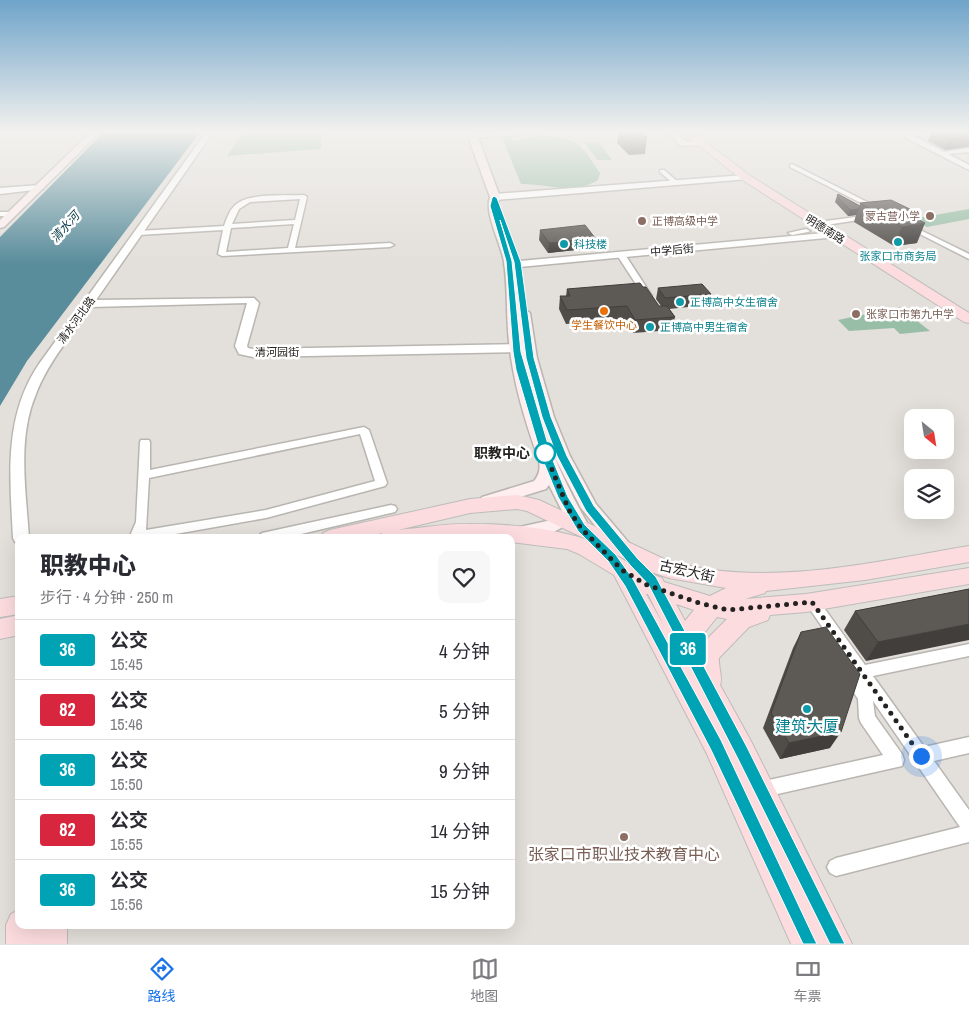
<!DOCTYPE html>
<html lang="zh">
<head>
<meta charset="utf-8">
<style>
  body { margin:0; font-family:"Archivo Narrow","Noto Sans SC",sans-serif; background:#f7f7f7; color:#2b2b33; height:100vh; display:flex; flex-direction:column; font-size:19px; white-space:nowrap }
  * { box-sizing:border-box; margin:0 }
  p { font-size:16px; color:#7c7c81 }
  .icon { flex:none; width:28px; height:28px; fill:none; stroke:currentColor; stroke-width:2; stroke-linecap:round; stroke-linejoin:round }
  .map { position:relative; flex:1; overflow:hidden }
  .panel { position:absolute; left:15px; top:534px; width:500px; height:395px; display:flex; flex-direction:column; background:#fff; border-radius:10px; box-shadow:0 5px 20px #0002 }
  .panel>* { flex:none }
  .badge { padding:0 10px; border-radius:4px; font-size:18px; line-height:32px }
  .needle { width:32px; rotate:150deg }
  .tools { position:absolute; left:904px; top:409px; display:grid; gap:10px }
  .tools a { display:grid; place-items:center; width:50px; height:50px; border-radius:10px; background:#fff; box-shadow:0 5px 20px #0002; font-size:25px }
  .you { position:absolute; width:25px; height:25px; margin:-12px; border:4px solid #fff; border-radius:50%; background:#1a73e8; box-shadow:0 0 0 8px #1a73e833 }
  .map>.badge { position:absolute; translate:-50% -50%; box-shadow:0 0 0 2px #fff }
  .round { display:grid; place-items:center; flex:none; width:52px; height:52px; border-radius:10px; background:#f7f7f7 }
  .overview { display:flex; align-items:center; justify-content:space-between; height:85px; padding:0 25px }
  h1 { font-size:24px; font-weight:800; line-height:38px }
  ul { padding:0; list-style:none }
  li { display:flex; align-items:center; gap:15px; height:60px; padding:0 25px; border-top:1px solid #e1e1e2 }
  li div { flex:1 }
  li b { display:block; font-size:19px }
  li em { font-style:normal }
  li .badge { min-width:55px; font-weight:700; text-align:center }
  .menu { display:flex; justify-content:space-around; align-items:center; height:70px; border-top:1px solid #e1e1e2; background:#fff; font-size:14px; color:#7c7c81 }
  .menu a { display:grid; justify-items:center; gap:2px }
  .menu .on { color:#1a73e8 }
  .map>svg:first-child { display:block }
  .green { fill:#99bea7 }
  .water { fill:#5a8d9c }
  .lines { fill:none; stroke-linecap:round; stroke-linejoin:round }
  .minor-casing { stroke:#b9b5b0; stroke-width:3 }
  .tertiary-casing { stroke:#b9b5b0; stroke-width:3 }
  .secondary-casing { stroke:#b9b5b0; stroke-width:3 }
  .primary-casing { stroke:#bdbdbc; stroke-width:2 }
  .minor { fill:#fff; fill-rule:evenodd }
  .tertiary { fill:#fff; fill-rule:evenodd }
  .secondary { fill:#feeeef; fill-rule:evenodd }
  .primary { fill:#fcdcdf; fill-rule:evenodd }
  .wall { fill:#504d49 }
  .shaded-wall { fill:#413e3c }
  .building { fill:#5d5955; stroke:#413e3c }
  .line { fill:#00a3b4; stroke:#fff }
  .walk { stroke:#242220; stroke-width:5; stroke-dasharray:0 9 }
  .education-dot { fill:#8d6e63; stroke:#fff; stroke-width:2 }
  .culture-dot { fill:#0f9aa8; stroke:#fff; stroke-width:2 }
  .food-dot { fill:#e8710a; stroke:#fff; stroke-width:2 }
  .stop-dot { fill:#fff; stroke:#00a3b4; stroke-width:2.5 }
  .labels { text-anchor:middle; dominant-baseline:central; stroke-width:5; stroke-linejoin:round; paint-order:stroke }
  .far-education-label { font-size:11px; fill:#785e54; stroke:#fff; text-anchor:start }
  .far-street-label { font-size:11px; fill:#242220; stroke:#fff }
  .far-culture-label { font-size:11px; fill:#0d838f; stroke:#fff; text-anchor:start }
  .far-food-label { font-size:11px; fill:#c56008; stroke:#fff }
  .far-water-label { font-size:12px; font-style:italic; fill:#11414d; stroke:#fff }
  .stop-label { font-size:14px; font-weight:bold; fill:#242220; stroke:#fff; text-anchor:end }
  .street-label { font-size:14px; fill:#242220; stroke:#fff }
  .near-culture-label { font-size:16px; fill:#0d838f; stroke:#fff }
  .near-education-label { font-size:16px; fill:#785e54; stroke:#fff }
</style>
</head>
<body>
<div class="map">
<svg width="969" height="944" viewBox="0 0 969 944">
  <rect width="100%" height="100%" fill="#e3dfda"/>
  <g class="green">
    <path d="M244,131h77v18l-94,7z"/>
    <path d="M549,136c34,4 33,11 51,37l-2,7c-25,16 -51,3 -77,4l-19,-46 9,-1 2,4 17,-4z"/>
    <path d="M599,142l13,18h-15l-12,-17z"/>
    <path d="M969,209v10l-42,8 -15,-8z"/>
    <path d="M899,307l31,24 -30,3 -6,-6 -45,3 -11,-11z"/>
  </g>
  <path class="water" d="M105,131h96l-174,230 -27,45v-169z"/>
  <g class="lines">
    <g class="minor-casing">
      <g id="minor">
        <path d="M969,148v4l-22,2 -3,-2z"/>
        <path d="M792,164l87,44 1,1 -5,1 -85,-43v-2z"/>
        <path d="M660,170h4l14,12v2h-4l-14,-12z"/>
        <path d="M304,195l3,2 -12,51 95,-5 4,2 -4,2 -168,9 -4,-2 5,-24 -85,5 -4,-2 4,-2 86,-5c3,-8 6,-18 14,-23 13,-10 50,-7 66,-8zM300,199l-5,21 -63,4 7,-15 11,-7zM294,224l-6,24 -62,4 5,-24z"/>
        <path d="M0,212h12l3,2 -3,2h-12z"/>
        <path d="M870,215l3,2 -1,1 -46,7 -3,-2 3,-2z"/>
        <path d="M908,224l61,30v5l-63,-32 -1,-1z"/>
        <path d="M806,229l4,2 -2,1 -16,3 -4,-2z"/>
        <path d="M618,253h6l28,43 -1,2h-6l-28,-43z"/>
        <path d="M364,427l5,3 18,53 -2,3 -119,32 -113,20h-24l7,-16 4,-80 1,-2h8l1,2v28zM360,434l15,47 -109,29 -120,20 3,-52z"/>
        <path d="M391,505l4,1 2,3 -2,3 -111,26h-28l6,-5z"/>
        <path d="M812,597l5,1 48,67 104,-21v12l-96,20 51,71 45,-10v16l-35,8 35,49v32l-133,34 -6,-3 -3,-6 3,-6 6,-3 124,-31 -87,-126 2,15 27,38 2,6 -2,6 -142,32 -6,-2 -2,-6 2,-6 6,-2 123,-27 -22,-32 -2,-5 -1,-19 -18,-27 2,-5 7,-1 -44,-64 2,-4z"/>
      </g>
    </g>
    <g class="tertiary-casing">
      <g id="tertiary">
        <path d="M207,131h7l-118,169 158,-2 5,5 -12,43 1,2 5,1 275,-5 6,4 -6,4 -275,5 -14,-3 -4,-8 12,-43 -156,4c-19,28 -43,55 -55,87 -19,44 -10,97 -7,144h-10v5l-4,-1 -2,-4c-3,-60 -10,-121 26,-174z"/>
        <path d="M509,131h34l-3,2 -67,5 -4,-2 4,-2z"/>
        <path d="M667,131h7l12,11 15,-1 4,2 -4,2 -20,1z"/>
        <path d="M904,131l65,5v4l-57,-5 57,30v5l-63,-32z"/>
        <path d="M745,175l4,2 -1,2 -253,21 -4,-3 4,-3z"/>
        <path d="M40,185l4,2 -1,2 -43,5v-6z"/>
        <path d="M834,232l5,3 -2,2 -328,31 -5,-3 5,-3z"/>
      </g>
    </g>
    <g class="secondary-casing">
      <g id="secondary">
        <path d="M92,131h9l-97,96 -4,1v-8z"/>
        <path d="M466,131h8l5,9 21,57 -3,9 16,48 7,57 4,-2 6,4 7,45 17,59 16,39 26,48 33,39 3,5 -3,5 -6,2 -6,-2 -36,-45 -27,-52 -13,-34c13,37 29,71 49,106l-3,5 -6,1 -6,-1 -6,-10c-13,9 -38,20 -54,15l-3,-5 3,-5 32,-7 15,-10 -13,-26 -3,4 -58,18 -6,-2 -2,-4 2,-4 52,-16c6,-7 6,-13 5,-21 -14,-38 -26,-78 -30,-118 -3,-26 -1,-53 -5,-80 -3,-19 -20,-48 -14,-65z"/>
      </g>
    </g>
    <g class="primary-casing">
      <g id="primary">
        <path d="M681,131h10l58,44 220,138v10l-5,-1 -223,-143z"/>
        <path d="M517,495l22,5 125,59c95,31 209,3 305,-13v16l-104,18 -99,11 -1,2 -20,6 61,-5 163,-26v16l-163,28 -36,3 -2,5 -19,7 -30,31c-1,8 4,20 1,27l32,58 100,201h-61l-84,-190 -93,-179 -35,-21 -12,-5 -56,-7v-4h-131l2,-5 -17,5h-45l3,-5 7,-3 140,-31zM517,509l10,2 61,29c-36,-12 -78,-16 -116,-16 -24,-1 -49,4 -74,6l72,-17zM603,548l45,23 21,7 57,10 -16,8 -46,-14 -2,-4 -8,-3 -3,1zM646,594h2l17,34zM676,604l18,6 -9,11zM717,617l10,2 -28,28 -2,-5z"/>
        <path d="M19,596v18l-19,3v-18z"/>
        <path d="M19,615v20l-19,4v-20z"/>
        <path d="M19,910v15h48v19h-61v-19l5,-11z"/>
      </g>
    </g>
    <use href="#minor" class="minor"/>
    <use href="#tertiary" class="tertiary"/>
    <use href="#secondary" class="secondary"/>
    <use href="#primary" class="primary"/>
  </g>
  <g class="wall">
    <path d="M619,131h22l6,6 -2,17 -16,1 -12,-12z"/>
    <path d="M932,131h37v16l-24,3 -17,-9z"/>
    <path d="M837,196l23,10v-3l56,9 -3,5 4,26 -23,3 -40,-24 2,-7 -8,1 -13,-14z"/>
    <path d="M540,230l54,18 -46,5 -9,-13z"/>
    <path d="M643,287l16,19h2l-5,-7 2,-11 53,6 -3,11 -39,4 6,8 -3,13 -39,3 -8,-14 -59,5 -7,-15 1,-13h6l1,-7z"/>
    <path d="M969,589l-103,72 -22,-31 11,-19z"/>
    <path d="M801,632l29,116 -50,11 -17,-31 30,-80z"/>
  </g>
  <g class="shaded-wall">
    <path d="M969,136v10l-24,4 4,-11z"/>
    <path d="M859,209l-3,6 -8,1 2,-6z"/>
    <path d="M916,212l-6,14 15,-3 -8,20 -23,3 13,-32z"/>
    <path d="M595,238l-1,10 -46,5 1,-10z"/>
    <path d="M969,624v16l-103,21 12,-19z"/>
    <path d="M841,732l-11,16 -50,11 9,-16z"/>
  </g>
  <g class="building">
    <path d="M624,131h17l6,6 -16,1z"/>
    <path d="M934,131h35v5l-20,3z"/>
    <path d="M838,194l22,12 -1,3 -9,1 -13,-14z"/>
    <path d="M891,200l25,12 -9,2 18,9 -23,4 -42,-24z"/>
    <path d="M585,225l10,13 -46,5 -9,-13z"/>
    <path d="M640,283l3,4h3l13,19h8l8,11 -40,3 -8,-14 -60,4 -7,-14h10l-3,-7z"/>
    <path d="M702,284l9,10 -46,4 -7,-10z"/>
    <path d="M969,589v35l-91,18 -23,-31z"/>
    <path d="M826,627l34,47 -19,58 -52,11 -18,-30 30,-81z"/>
  </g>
  <linearGradient id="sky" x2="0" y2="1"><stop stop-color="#6fa4ca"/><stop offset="0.5" stop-color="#f2f1ee"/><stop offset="1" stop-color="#f2f1ee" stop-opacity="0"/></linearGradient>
  <rect width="969" height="263" fill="url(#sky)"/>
  <path class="line" d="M494,196l3,2 24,64 13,96 17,59 16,39 27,50 44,53 18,18 91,170 95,191 3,6h-15l-93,-187 -89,-173 -18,-19 -44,-54 -29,-55 -15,-39 -16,-59 -12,-96 -14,-42 12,41 9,91 31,106 16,39 17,28 31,30 17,24 88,161 93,198 3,6h-14l-92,-194 -86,-164 -17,-25 -30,-30 -20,-34 -16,-39 -26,-88 -3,-18 -7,-91 -16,-55 2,-8z"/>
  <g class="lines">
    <path class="walk" d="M545,453l24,57 12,18 41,42 25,15 52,18 29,7 84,-8 109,154"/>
  </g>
  <g class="education-dot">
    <circle cx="930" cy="216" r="5"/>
    <circle cx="642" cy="221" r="5"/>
    <circle cx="856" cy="314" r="5"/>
    <circle cx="624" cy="837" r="5"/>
  </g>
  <g class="culture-dot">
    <circle cx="898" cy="242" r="5"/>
    <circle cx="564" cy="244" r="5"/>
    <circle cx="680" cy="302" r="5"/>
    <circle cx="650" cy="327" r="5"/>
    <circle cx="807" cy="709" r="5"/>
  </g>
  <circle class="food-dot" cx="604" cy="311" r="5"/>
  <circle class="stop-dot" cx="545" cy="453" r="10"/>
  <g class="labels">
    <g class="far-education-label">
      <text x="920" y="216" text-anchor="end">蒙古营小学</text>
      <text x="652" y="221">正博高级中学</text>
      <text x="866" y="314">张家口市第九中学</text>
    </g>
    <g class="far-street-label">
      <text transform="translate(825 229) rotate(32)">明德南路</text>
      <text transform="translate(672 250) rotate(-5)">中学后街</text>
      <text transform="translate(76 320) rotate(-54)">清水河北路</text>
      <text x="277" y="352">清河园街</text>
    </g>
    <g class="far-culture-label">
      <text x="574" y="244">科技楼</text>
      <text x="898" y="256" text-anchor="middle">张家口市商务局</text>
      <text x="690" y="302">正博高中女生宿舍</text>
      <text x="660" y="327">正博高中男生宿舍</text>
    </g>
    <g class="far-food-label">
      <text x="604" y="325">学生餐饮中心</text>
    </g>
    <g class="far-water-label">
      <text transform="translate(65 227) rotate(-48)">清水河</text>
    </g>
    <g class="stop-label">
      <text x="530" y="453">职教中心</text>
    </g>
    <g class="street-label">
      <text transform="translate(687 571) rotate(13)">古宏大街</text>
    </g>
    <g class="near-culture-label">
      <text x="807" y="726">建筑大厦</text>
    </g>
    <g class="near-education-label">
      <text x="624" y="854">张家口市职业技术教育中心</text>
    </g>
  </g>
</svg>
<div class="tools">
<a><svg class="needle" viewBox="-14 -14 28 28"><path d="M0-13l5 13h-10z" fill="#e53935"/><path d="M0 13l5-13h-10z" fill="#7c7c81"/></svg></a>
<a><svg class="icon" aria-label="layers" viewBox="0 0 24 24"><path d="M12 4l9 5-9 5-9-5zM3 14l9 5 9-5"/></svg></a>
</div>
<div class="you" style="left:921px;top:756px"></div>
<b class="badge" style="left:688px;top:649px;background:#00a3b4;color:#fff">36</b>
<section class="panel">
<div class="overview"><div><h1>职教中心</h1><p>步行 · 4 分钟 · 250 m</p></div><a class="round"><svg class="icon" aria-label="heart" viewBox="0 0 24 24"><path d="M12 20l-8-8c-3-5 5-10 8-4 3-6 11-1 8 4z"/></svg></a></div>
<ul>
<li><span class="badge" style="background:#00a3b4;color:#fff">36</span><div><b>公交</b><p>15:45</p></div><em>4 分钟</em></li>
<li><span class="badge" style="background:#d7263d;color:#fff">82</span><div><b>公交</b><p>15:46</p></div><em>5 分钟</em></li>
<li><span class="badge" style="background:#00a3b4;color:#fff">36</span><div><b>公交</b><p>15:50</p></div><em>9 分钟</em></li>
<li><span class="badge" style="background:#d7263d;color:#fff">82</span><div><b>公交</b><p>15:55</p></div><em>14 分钟</em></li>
<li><span class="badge" style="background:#00a3b4;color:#fff">36</span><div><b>公交</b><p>15:56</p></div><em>15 分钟</em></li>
</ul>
</section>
</div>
<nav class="menu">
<a class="on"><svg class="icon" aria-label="directions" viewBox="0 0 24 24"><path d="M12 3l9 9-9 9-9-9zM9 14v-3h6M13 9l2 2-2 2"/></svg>路线</a>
<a><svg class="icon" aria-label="map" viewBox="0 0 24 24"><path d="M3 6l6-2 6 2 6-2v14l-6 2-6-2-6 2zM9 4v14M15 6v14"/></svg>地图</a>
<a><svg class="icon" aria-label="tickets" viewBox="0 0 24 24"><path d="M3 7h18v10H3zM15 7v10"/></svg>车票</a>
</nav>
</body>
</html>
